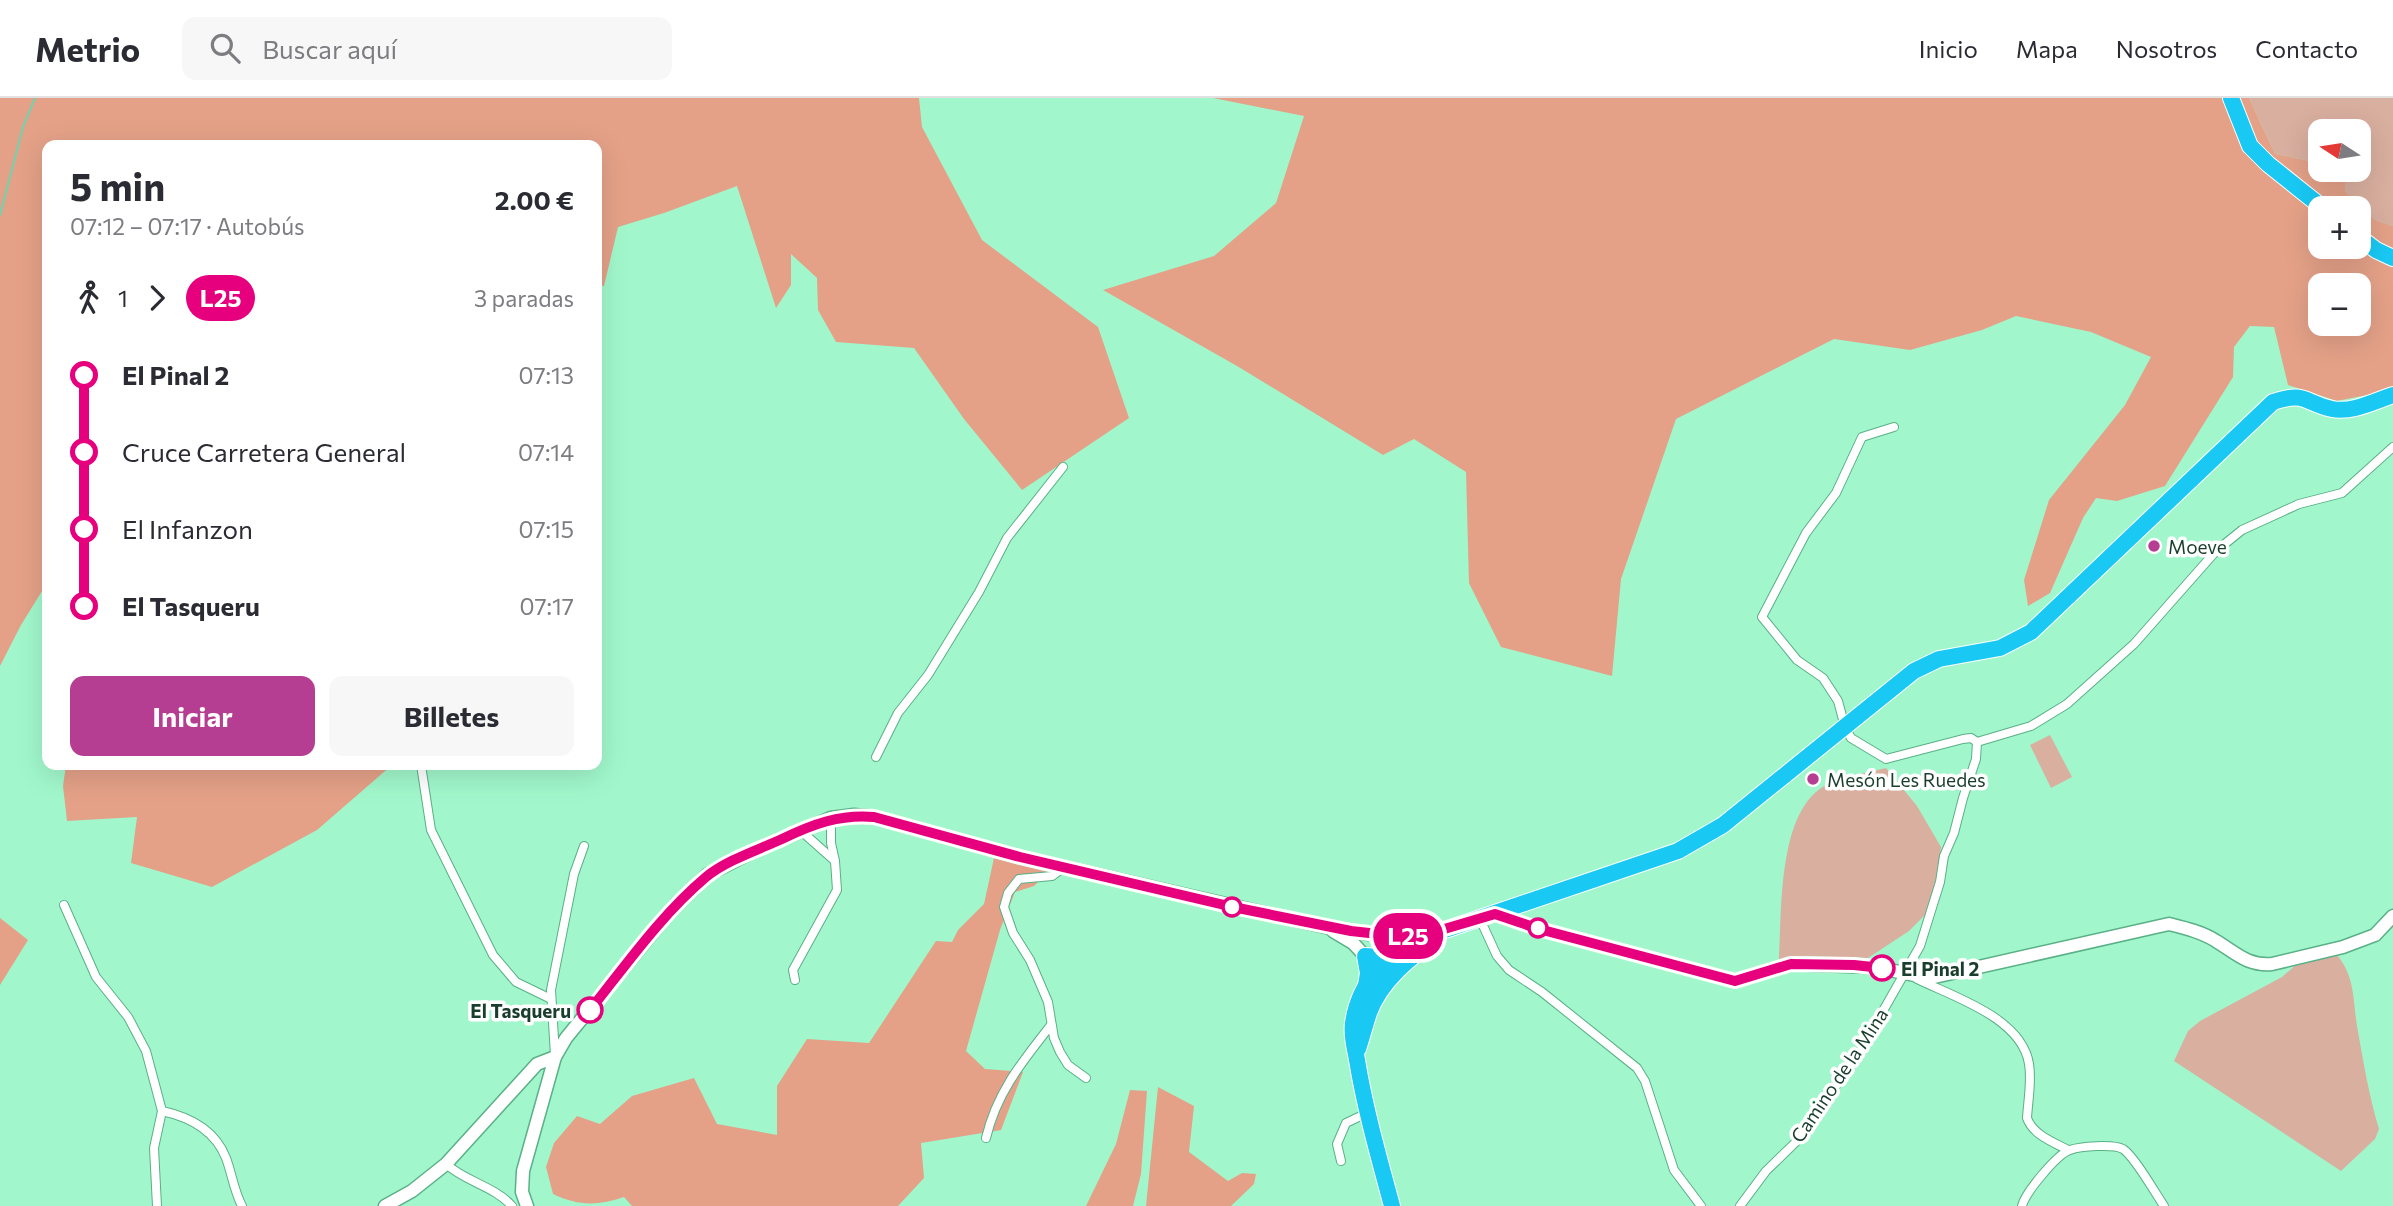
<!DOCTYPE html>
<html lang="es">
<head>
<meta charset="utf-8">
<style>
  body { margin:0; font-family:Commissioner,sans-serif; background:#f7f7f7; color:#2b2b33; height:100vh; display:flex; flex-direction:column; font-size:26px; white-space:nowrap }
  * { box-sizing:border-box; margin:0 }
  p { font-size:23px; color:#7c7c81 }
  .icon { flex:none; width:38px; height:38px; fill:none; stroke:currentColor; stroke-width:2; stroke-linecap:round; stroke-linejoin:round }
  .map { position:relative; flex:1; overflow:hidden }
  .side { position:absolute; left:42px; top:42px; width:560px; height:630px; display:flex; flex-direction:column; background:#fff; border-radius:14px; box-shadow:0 7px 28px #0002 }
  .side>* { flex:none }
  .badge { padding:0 14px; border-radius:23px; font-size:24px; line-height:46px }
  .needle { width:46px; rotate:282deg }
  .buttons { position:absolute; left:2308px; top:21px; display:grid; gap:14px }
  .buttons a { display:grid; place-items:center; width:63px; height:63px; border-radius:14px; background:#fff; box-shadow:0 7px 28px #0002; font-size:35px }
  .map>.badge { position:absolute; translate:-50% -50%; box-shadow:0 0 0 4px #fff }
  .legs { display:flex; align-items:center; gap:10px; height:77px; padding:0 28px; font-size:23px }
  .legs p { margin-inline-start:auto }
  .headline { display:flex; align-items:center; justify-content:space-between; height:119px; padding:0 28px }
  h1 { font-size:38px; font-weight:700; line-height:52px }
  .primary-button { display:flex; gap:14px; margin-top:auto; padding:14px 28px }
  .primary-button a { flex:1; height:80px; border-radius:14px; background:#b53d92; color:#fff; font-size:28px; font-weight:700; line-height:80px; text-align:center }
  .primary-button a+a { background:#f7f7f7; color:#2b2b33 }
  ul { padding:0 28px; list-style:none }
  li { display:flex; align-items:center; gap:24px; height:77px; font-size:26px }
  li i { display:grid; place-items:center; width:10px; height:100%; margin:0 9px; background:currentColor }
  li i::after { content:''; width:18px; height:18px; margin:-9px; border:5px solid; border-radius:50%; background:#fff }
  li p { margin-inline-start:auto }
  li:first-child i { background:linear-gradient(#0000 50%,currentColor 0) }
  li:last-child i { background:linear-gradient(currentColor 50%,#0000 0) }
  header { display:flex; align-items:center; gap:42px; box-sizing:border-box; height:98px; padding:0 35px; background:#fff; border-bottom:2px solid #e1e1e2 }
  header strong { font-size:33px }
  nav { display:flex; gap:38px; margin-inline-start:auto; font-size:24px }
  .search { width:490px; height:63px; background:#f7f7f7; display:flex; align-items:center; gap:18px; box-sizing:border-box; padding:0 24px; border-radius:14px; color:#7c7c81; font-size:26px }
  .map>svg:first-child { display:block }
  .green { fill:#d9af9f }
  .forest { fill:#e4a188; fill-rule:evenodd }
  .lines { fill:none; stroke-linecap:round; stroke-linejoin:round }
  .stream { stroke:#85caa7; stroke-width:2.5 }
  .street-casing { stroke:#5ab087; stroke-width:10 }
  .secondary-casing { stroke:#5ab087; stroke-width:15 }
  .highway-casing { stroke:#fff; stroke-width:18 }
  .street { stroke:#fff; stroke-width:8 }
  .secondary { stroke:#fff; stroke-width:12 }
  .highway { stroke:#19c9f4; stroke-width:16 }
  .line-1-casing { stroke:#fff; stroke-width:16 }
  .line-1 { stroke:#e6007e; stroke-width:10 }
  .poi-dot { fill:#b53d92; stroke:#fff; stroke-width:2.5 }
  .stop-1-dot { fill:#fff; stroke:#e6007e; stroke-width:3.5 }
  .labels { text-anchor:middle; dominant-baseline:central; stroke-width:7; stroke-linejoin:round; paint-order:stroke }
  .poi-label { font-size:19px; fill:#1a3e2d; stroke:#fff; text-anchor:start }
  .stop-label { font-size:19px; font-weight:bold; fill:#1a3e2d; stroke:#fff; text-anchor:start }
  .street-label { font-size:19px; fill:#1a3e2d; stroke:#fff }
</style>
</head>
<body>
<header>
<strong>Metrio</strong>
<div class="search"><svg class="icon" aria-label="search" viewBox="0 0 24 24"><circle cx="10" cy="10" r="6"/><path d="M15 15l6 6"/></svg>Buscar aquí</div>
<nav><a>Inicio</a><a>Mapa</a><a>Nosotros</a><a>Contacto</a></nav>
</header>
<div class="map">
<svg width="2393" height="1108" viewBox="0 0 2393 1108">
  <rect width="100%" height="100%" fill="#a1f7cb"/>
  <g class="green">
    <path d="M2249,0h144v128l-18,-6 -31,-28 1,-22h14v-39h-39v32l-45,-9z"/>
    <path d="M2050,637l22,42 -21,11 -21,-43z"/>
    <path d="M1886,670l31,38 24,41 -2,22 -12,44 -18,18 -41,27 -65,-2 -24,4c3,-49 -2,-152 49,-176 17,-8 39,-11 58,-16z"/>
    <path d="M2336,856c19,21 17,46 21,72 6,34 12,70 22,103l-4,10 -34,32 -167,-110 14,-30 12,-10 82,-44 15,-13z"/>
  </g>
  <g class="forest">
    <path d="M0,0h919l3,29 60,113 116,87 31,91 -107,72 -58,-71 -50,-71 -78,-6 -18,-32 -1,-32 -26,-24v31l-15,23 -39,-122 -73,27 -46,14 -14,59 -7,-1v-140h-550v438l-26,42 -21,41z"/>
    <path d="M1213,0h1036l26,56 45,9v7h25v22l30,28 18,6v161l-21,7 -35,7 -49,-16 -14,-58 -24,-1 -16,21 -1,30 -68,109 -48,15 -21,-3 -13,20 -33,75 -22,13 -4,-26 25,-80 76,-95 26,-48 -60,-25 -75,-16 -34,14 -72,20 -76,-11 -158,80 -55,160 -9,97 -111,-29 -32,-64 -3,-111 -52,-33 -31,16 -146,-89 -134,-76 111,-34 62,-53 28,-87zM2320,110h39v39h-39zM2320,187h39v39h-39z"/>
    <path d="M66,667h326l-75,65 -105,57 -81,-24 6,-46 -70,4 -4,-35z"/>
    <path d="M994,760l54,14 -14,14 -19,6 -15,38 -34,121 19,18 38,3 -22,58 -80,13 3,35 -26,28h-266l-8,-9c-26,9 -46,9 -71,-3l-7,-27 8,-24 23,-27 23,8 32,-28 62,-18 23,46 60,11v-49l30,-47 62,4 67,-102 16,1 6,-12 26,-26z"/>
    <path d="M0,820l28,22 -28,45z"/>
    <path d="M1158,989l36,19 -5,46 39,29 14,-8 14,1 -2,10 -23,22h-85z"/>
    <path d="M1130,992l17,1 -6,83 -8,32h-47l30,-62z"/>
  </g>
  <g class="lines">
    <path class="stream" d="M0,117l23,-88 12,-29"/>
    <g class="street-casing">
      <g id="street">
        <path d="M1894,329l-32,10 -26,56 -30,40 -44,84 35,43 26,18 15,23 7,26 6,11 35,21 77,-20 8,-1 6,4 54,-16 36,-22 67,-60 82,-93 26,-21 57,-26 43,-11 51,-46"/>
        <path d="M876,659l22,-44 30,-38 51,-83 28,-54 56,-71"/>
        <path d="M421,667l10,65 62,125 23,27 35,17"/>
        <path d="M831,720v25l4,18"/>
        <path d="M1064,769l-12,9 -33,3 -11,14 -4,14 9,26 17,27 18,42 6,36 6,14 8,13 18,13"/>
        <path d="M64,807l32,72 32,40 18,34 16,60c28,6 53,19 64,47 6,16 8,33 16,48"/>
        <path d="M1480,821l17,37 12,14 33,22 95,76 8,13 29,89 27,36"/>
        <path d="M1917,881c37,18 105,39 112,85 3,16 -1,37 -2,54 6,17 26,24 41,32"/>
        <path d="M795,882l-2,-10 44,-80 -2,-29 -35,-31"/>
        <path d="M555,957l-4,-65 23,-116 10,-28"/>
        <path d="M986,1040c11,-46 36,-76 65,-113"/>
        <path d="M1341,1063l-4,-17 9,-21 21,-10"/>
        <path d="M446,1066c20,18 48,22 66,42"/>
        <path d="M157,1108l-3,-58 8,-37"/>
        <path d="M1740,1108l26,-35 32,-31 61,-87 61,-107 20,-64 4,-26 10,-23 9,-35 13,-39 1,-17"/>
        <path d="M2022,1108c3,-13 35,-52 48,-56 10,-4 44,-6 53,-1 12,8 32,44 41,57"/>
      </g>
    </g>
    <g class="secondary-casing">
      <g id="secondary">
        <path d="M1495,816l44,15 196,52 56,-17 83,3 56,11 239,-54c16,4 33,8 47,17 20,12 31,25 56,23l71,-17 32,-12 18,-19"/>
        <path d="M1333,833l20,12 12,13"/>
        <path d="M385,1108l27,-15 34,-27 91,-100 18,-7"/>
        <path d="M527,1108l-5,-14 1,-21 32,-114 11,-19 101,-123 40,-40 43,-22 81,-35 23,-3 20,2 146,40 306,70 49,8"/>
      </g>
    </g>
    <g class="highway-casing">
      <g id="highway">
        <path d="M2231,0l19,48 18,18 55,44"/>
        <path d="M2359,139l17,13 17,8"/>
        <path d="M1375,837h49l24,-6 230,-78 45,-26 191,-154 25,-12 61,-11 31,-16 242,-230c33,-11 31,1 59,7 20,4 43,-8 61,-14"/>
        <path d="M1366,888l2,-13 -3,-17 27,2"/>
        <path d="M1358,951c4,-12 7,-24 11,-36 12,-33 42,-56 69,-76"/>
        <path d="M1392,1108c-13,-48 -27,-97 -35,-146 -2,-12 -6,-24 -4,-37 6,-41 32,-66 66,-85"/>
      </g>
    </g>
    <use href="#street" class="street"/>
    <use href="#secondary" class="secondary"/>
    <use href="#highway" class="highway"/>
  </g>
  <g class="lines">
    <g class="line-1-casing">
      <path id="line-1" d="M590,912c36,-45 71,-95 116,-133 21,-17 52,-27 76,-38 31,-15 58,-25 92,-22l146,40 213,50 118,24 45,5 28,-1 71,-21 44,15 196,52 56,-17 63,1 28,3"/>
    </g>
    <use href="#line-1" class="line-1"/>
  </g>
  <g class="poi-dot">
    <circle cx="2154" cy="448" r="7"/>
    <circle cx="1813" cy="681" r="7"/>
  </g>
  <g class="stop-1-dot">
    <circle cx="1232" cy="809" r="9"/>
    <circle cx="1538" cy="830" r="9"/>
    <circle cx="1882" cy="870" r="12"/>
    <circle cx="590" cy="912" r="12"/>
  </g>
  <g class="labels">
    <g class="poi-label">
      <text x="2168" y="448">Moeve</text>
      <text x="1827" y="681">Mesón Les Ruedes</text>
    </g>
    <g class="stop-label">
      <text x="1901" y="870">El Pinal 2</text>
      <text x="571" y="912" text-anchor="end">El Tasqueru</text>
    </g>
    <g class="street-label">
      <text transform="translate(1839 977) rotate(-56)">Camino de la Mina</text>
    </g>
  </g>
</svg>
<div class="buttons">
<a><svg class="needle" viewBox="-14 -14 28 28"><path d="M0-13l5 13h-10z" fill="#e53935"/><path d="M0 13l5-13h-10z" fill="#7c7c81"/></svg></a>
<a>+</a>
<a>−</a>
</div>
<b class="badge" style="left:1408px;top:838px;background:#e6007e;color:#fff">L25</b>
<section class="side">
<div class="headline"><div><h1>5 min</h1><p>07:12 – 07:17 · Autobús</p></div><b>2.00 €</b></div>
<div class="legs"><svg class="icon" aria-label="walk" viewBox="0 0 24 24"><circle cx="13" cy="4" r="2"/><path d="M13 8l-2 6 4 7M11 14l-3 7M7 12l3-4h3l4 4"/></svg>1<svg class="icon" aria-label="forward" viewBox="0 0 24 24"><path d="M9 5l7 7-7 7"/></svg><b class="badge" style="background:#e6007e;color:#fff">L25</b><p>3 paradas</p></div>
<ul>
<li><i style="color:#e6007e"></i><b>El Pinal 2</b><p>07:13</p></li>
<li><i style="color:#e6007e"></i><span>Cruce Carretera General</span><p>07:14</p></li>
<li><i style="color:#e6007e"></i><span>El Infanzon</span><p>07:15</p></li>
<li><i style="color:#e6007e"></i><b>El Tasqueru</b><p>07:17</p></li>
</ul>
<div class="primary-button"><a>Iniciar</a><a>Billetes</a></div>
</section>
</div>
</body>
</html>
